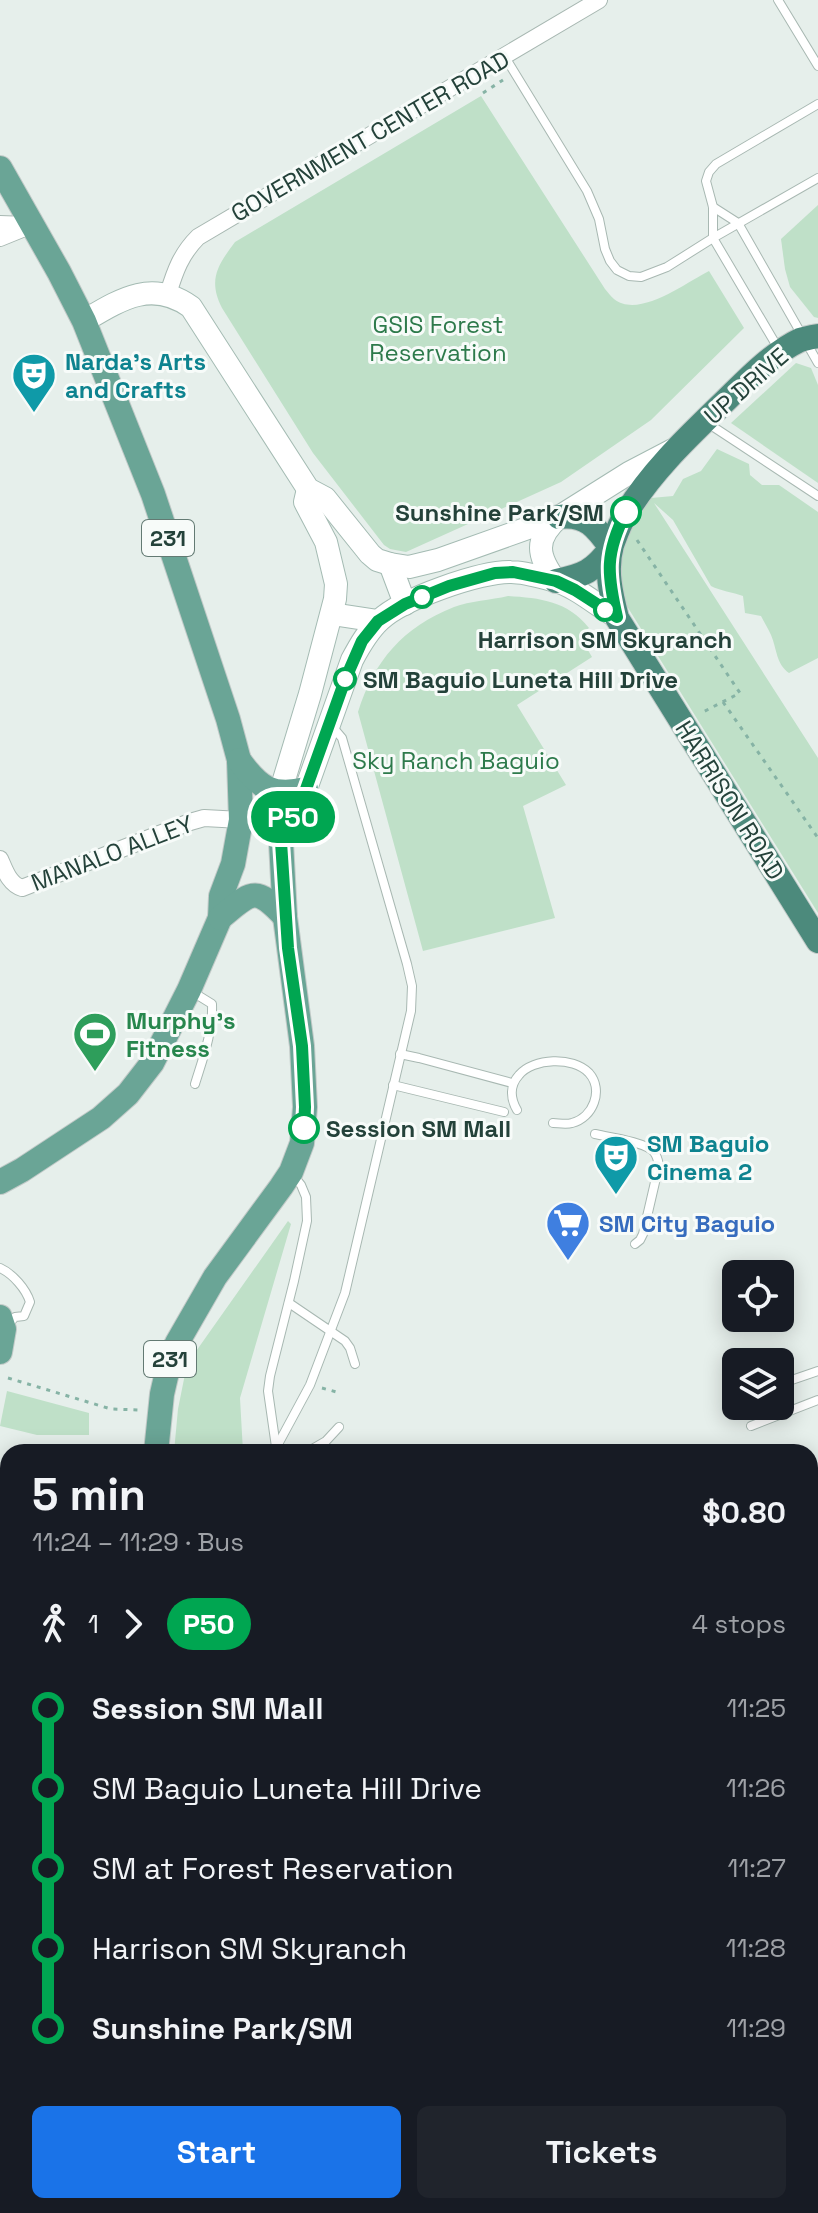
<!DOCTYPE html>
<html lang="en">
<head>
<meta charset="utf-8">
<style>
  body { margin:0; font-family:"Space Grotesk",sans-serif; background:#20242c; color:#f1f3f6; height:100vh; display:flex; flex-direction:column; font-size:30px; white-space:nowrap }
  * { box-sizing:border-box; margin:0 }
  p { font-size:26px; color:#9ea1a6 }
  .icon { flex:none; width:44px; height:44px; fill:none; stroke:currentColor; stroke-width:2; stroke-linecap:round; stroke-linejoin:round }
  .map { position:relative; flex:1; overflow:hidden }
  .panel { position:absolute; left:0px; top:1444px; width:818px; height:770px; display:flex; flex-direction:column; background:#171b24; border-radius:24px 24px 0 0; box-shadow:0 4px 20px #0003 }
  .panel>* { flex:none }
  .badge { padding:0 16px; border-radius:26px; font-size:28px; line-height:52px }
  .fabs { position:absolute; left:722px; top:1260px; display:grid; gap:16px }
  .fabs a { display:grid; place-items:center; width:72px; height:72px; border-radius:12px; background:#171b24; box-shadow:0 4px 20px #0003; font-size:40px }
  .map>.badge { position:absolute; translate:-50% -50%; box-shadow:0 0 0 4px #fff }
  .legs { display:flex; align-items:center; gap:12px; height:88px; padding:0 32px; font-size:26px }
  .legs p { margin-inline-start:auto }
  .overview { display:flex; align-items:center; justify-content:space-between; height:136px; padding:0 32px }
  h1 { font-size:44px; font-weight:700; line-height:60px }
  .cta { display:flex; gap:16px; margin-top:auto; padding:16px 32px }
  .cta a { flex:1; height:92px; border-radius:12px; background:#1a73e8; color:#fff; font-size:32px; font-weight:700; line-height:92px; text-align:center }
  .cta a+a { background:#20242c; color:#f1f3f6 }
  ul { padding:0 32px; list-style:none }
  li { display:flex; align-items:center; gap:28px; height:80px; font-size:30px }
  li i { display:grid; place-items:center; width:12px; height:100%; margin:0 10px; background:currentColor }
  li i::after { content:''; width:20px; height:20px; margin:-10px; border:6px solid; border-radius:50%; background:#171b24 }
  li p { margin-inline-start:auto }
  li:first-child i { background:linear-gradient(#0000 50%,currentColor 0) }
  li:last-child i { background:linear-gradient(currentColor 50%,#0000 0) }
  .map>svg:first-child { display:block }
  .green { fill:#bfe0c8 }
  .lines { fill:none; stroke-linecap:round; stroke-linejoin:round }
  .service-casing { stroke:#a8b8b2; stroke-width:10 }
  .minor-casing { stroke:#a8b8b2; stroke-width:18 }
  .tertiary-casing { stroke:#a8b8b2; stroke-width:22 }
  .secondary-casing { stroke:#a4bbb3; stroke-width:24 }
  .primary-casing { stroke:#c2cac8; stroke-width:26 }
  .trunk-casing { stroke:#c2cac8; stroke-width:26 }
  .path { stroke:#86b3a5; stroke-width:3; stroke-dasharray:4 6; stroke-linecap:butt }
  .service { stroke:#fff; stroke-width:8 }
  .minor { stroke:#fff; stroke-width:16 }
  .tertiary { stroke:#fff; stroke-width:20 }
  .secondary { stroke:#fff; stroke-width:22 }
  .primary { stroke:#6aa596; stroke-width:24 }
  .trunk { stroke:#4c8a7c; stroke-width:24 }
  .line-1-casing { stroke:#fff; stroke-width:18 }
  .line-1 { stroke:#00a651; stroke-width:12 }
  .stop-1-dot { fill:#fff; stroke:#00a651; stroke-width:4 }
  .labels { text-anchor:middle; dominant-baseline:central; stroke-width:6; stroke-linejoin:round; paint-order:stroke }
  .shield { fill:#f7fbf9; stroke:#637a73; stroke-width:2 }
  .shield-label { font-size:22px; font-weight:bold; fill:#24423a }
  .street-label { font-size:24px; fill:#24423a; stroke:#f7fbf9 }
  .park-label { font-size:24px; fill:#2d7a4b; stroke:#f7fbf9 }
  .culture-label { font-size:24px; font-weight:bold; fill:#0d838f; stroke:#f7fbf9; text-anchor:start }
  .stop-label { font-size:24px; font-weight:bold; fill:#24423a; stroke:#f7fbf9; text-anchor:start }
  .leisure-label { font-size:24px; font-weight:bold; fill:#27864d; stroke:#f7fbf9; text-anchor:start }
  .shop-label { font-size:24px; font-weight:bold; fill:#366cbe; stroke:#f7fbf9; text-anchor:start }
</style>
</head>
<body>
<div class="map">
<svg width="818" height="2213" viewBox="0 0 818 2213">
  <rect width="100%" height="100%" fill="#e6efeb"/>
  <g class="green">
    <path d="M481,96l124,193c3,3 5,7 9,10 25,20 71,-16 95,-28l35,57 -93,92 -90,62 -155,70 -16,-3 -6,-4 -71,-92 -91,-145c-14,-28 -5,-42 13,-66z"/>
    <path d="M818,205v113l-4,-1 -24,-30 -5,-18 -4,-30z"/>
    <path d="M796,363l15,5 7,17v98l-87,-60z"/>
    <path d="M717,449l32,15 1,11 12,10h17l39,27v146l-29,15c-13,-9 -12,-24 -18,-38 -3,-7 -7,-13 -10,-19l-16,-3 -2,-17c-10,-4 -23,-5 -32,-10l-38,-66 -19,-17 164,255v155l-193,-310 -8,-35 8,-29 26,-41 22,-2 10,-17 18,-8z"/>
    <path d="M508,596c32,2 60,5 81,32l-10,7 13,22 -75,48 49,80 -43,21 32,112 -132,33 -65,-239c16,-51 45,-85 96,-105 16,-6 37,-7 54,-11z"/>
    <path d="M288,1221l3,3 -51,174 3,54h-69l4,-43 9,-45z"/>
    <path d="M7,1391l82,22v22h-52l-37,-9z"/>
  </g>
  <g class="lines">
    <g class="service-casing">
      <g id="service">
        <path d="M778,0l40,66"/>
        <path d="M505,57l82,134 12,28 6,30 5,12 7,9 12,6 12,1 26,-10 46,-29 105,-60"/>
        <path d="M713,207l25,16 80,140"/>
        <path d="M778,348l-65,-110v-31l-7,-26 3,-9 7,-8 102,-60"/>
        <path d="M709,424l109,72"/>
        <path d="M191,991l21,13c1,28 -9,54 -17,80"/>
        <path d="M400,1054l19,4 93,25"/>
        <path d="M393,1085l111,27"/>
        <path d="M517,1110c-7,-12 -7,-25 2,-35 14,-17 54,-19 70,-2 15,17 4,45 -17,50 -6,2 -14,0 -19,0"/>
        <path d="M595,1134c14,3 51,8 59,18 3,4 4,8 5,13l-16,69 -3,6 -5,4"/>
        <path d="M0,1268c13,6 26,21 30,34l-6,14 -9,1 -8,9"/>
        <path d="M289,1303l56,38 5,7 5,16"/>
        <path d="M780,1384l38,-13"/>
        <path d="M751,1426l67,-26"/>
        <path d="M276,1447l-8,-56 2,-15 24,-95 13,-60 -1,-24 -5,-12 -9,-11"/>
        <path d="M276,1448l34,-63 35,-92 66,-282 1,-25 -5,-22 -65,-226 -11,-13"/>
        <path d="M307,1452l19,-11 13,-14"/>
        <path d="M810,1620l8,1"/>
        <path d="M307,2206l1,7"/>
      </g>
    </g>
    <g class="minor-casing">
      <g id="minor">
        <path d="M0,224l27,1"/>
        <path d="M0,238l32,-13"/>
        <path d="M168,294c7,-23 13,-40 30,-57l401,-237"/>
        <path d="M0,859c5,11 9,25 22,29l168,-66 14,-4 37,2"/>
        <path d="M0,1721l8,6"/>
        <path d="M0,2063l8,-7"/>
        <path d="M0,2114l8,13"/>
        <path d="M56,2206l4,7"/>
        <path d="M584,2206l5,7"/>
      </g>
    </g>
    <g class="tertiary-casing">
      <g id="tertiary">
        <path d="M810,1512l8,-34"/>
        <path d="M810,2199l8,-12"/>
      </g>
    </g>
    <g class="secondary-casing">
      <g id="secondary">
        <path d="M84,321c37,-22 68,-42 107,-14l117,182 17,9 45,56 7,6 13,4 19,3 29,-7 121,-43"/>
        <path d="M390,564l15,40"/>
        <path d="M556,581c-19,-25 -22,-42 3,-64l70,-44 44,-23"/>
        <path d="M332,614l46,7"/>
        <path d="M281,837l-1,-44 30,-99 25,-95 1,-15 -10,-42 -21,-40 3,-13"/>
        <path d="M281,842l25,-53 46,-129c8,-15 16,-29 28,-40 22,-21 101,-49 131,-48 13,0 30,5 42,8 24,7 43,25 64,37"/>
      </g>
    </g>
    <g class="primary-casing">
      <g id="primary">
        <path d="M0,168l59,104 25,49 69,173 75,225 11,41 2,60 -8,44 -12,32 -1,22 -31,72 -37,73 -24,31 -27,24 -79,52 -22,12"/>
        <path d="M239,760c20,28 33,37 67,29"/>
        <path d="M220,918c31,-25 34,-34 65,-1"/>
        <path d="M0,1317l4,12 -4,23"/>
        <path d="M156,1452l6,-58 9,-39 6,-12 38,-66 66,-90 10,-15 11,-29 3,-36 -3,-61 -17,-129 -4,-75"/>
        <path d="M0,1653l8,13"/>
        <path d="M227,2206l1,7"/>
        <path d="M420,2206l5,7"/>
      </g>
    </g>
    <g class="trunk-casing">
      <g id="trunk">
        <path d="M818,336c-6,1 -12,2 -18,4 -31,15 -56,43 -80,66 -33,32 -69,66 -93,106 -7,10 -11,22 -15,33 -7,25 -1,49 5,73l201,323"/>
        <path d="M556,581c27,-5 38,-10 55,-33 -14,-20 -25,-35 -52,-31"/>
      </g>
    </g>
    <g class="path">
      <path d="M483,93l20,-13"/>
      <path d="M637,540l103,153 -39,20"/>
      <path d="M723,702l95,136"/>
      <path d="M8,1378l103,31 29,1"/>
      <path d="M322,1388l18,5"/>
      <path d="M0,1509l8,1"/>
    </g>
    <use href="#service" class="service"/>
    <use href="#minor" class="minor"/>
    <use href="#tertiary" class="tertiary"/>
    <use href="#secondary" class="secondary"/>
    <use href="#primary" class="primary"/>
    <use href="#trunk" class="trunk"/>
  </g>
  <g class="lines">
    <g class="line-1-casing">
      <path id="line-1" d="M304,1128l1,-21 -3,-61 -14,-98 -7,-106 25,-53 39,-109 17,-39 16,-20 27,-17 44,-18 46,-13 18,-1 43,9 19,9 42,27c-10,-43 -12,-64 9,-105"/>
    </g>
    <use href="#line-1" class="line-1"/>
  </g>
  <defs>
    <g id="theatre-pin" transform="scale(2.3)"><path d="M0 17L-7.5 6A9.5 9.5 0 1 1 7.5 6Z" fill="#0f9aa8" stroke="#f7fbf9"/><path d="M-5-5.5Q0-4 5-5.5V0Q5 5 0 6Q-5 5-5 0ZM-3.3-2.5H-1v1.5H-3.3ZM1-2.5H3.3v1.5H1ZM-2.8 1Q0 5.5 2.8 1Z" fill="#fff"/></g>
    <g id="stadium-pin" transform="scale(2.3)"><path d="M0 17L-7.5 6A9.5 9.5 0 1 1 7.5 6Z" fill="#2e9e5b" stroke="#f7fbf9"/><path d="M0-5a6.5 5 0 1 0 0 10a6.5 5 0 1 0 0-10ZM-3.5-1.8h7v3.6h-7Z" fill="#fff"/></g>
    <g id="supermarket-pin" transform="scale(2.3)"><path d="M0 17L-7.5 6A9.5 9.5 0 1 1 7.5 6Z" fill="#3f7fe0" stroke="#f7fbf9"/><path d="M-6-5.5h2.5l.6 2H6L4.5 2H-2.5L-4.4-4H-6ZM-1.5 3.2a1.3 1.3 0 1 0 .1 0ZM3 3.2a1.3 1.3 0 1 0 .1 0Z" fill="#fff"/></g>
  </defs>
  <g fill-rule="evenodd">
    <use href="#theatre-pin" x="34" y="375"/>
    <use href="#stadium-pin" x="95" y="1034"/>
    <use href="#theatre-pin" x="616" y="1157"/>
    <use href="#supermarket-pin" x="568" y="1223"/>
  </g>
  <g class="stop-1-dot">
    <circle cx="626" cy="512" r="14"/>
    <circle cx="422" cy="597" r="10"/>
    <circle cx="605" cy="610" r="10"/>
    <circle cx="345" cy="679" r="10"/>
    <circle cx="304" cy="1128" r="14"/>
  </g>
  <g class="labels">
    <g class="shield">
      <rect x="142" y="520" width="52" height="36" rx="6"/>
      <rect x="144" y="1341" width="52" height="36" rx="6"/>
    </g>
    <g class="shield-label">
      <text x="168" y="538">231</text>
      <text x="170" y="1359">231</text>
    </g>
    <g class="street-label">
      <text transform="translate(370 136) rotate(-30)">GOVERNMENT CENTER ROAD</text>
      <text transform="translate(746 386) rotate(-41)">UP DRIVE</text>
      <text transform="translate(730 800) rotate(58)">HARRISON ROAD</text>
      <text transform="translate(112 853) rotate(-21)">MANALO ALLEY</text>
    </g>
    <g class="park-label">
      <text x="438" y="324">GSIS Forest<tspan x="438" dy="28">Reservation</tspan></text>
      <text x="456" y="760">Sky Ranch Baguio</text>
    </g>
    <g class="culture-label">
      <text x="65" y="361">Narda's Arts<tspan x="65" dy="28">and Crafts</tspan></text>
      <text x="647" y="1143">SM Baguio<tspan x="647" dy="28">Cinema 2</tspan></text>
    </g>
    <g class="stop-label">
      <text x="604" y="512" text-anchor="end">Sunshine Park/SM</text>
      <text x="605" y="639" text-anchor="middle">Harrison SM Skyranch</text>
      <text x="363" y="679">SM Baguio Luneta Hill Drive</text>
      <text x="326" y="1128">Session SM Mall</text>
    </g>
    <g class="leisure-label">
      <text x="126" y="1020">Murphy's<tspan x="126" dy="28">Fitness</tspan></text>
    </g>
    <g class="shop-label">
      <text x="599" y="1223">SM City Baguio</text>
    </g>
  </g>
</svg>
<div class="fabs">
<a><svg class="icon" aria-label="locate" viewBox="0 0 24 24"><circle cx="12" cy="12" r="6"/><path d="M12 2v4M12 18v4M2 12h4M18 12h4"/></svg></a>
<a><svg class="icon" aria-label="layers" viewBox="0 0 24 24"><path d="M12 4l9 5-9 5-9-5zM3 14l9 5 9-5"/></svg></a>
</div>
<b class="badge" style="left:293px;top:817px;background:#00a651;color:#fff">P50</b>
<section class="panel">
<div class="overview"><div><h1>5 min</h1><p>11:24 – 11:29 · Bus</p></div><b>$0.80</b></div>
<div class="legs"><svg class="icon" aria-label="walk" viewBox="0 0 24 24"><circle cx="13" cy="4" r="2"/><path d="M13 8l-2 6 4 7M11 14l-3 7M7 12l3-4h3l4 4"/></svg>1<svg class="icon" aria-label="forward" viewBox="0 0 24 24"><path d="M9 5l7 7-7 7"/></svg><b class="badge" style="background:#00a651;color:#fff">P50</b><p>4 stops</p></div>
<ul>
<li><i style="color:#00a651"></i><b>Session SM Mall</b><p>11:25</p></li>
<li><i style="color:#00a651"></i><span>SM Baguio Luneta Hill Drive</span><p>11:26</p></li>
<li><i style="color:#00a651"></i><span>SM at Forest Reservation</span><p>11:27</p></li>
<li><i style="color:#00a651"></i><span>Harrison SM Skyranch</span><p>11:28</p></li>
<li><i style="color:#00a651"></i><b>Sunshine Park/SM</b><p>11:29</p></li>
</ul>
<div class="cta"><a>Start</a><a>Tickets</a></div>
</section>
</div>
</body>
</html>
